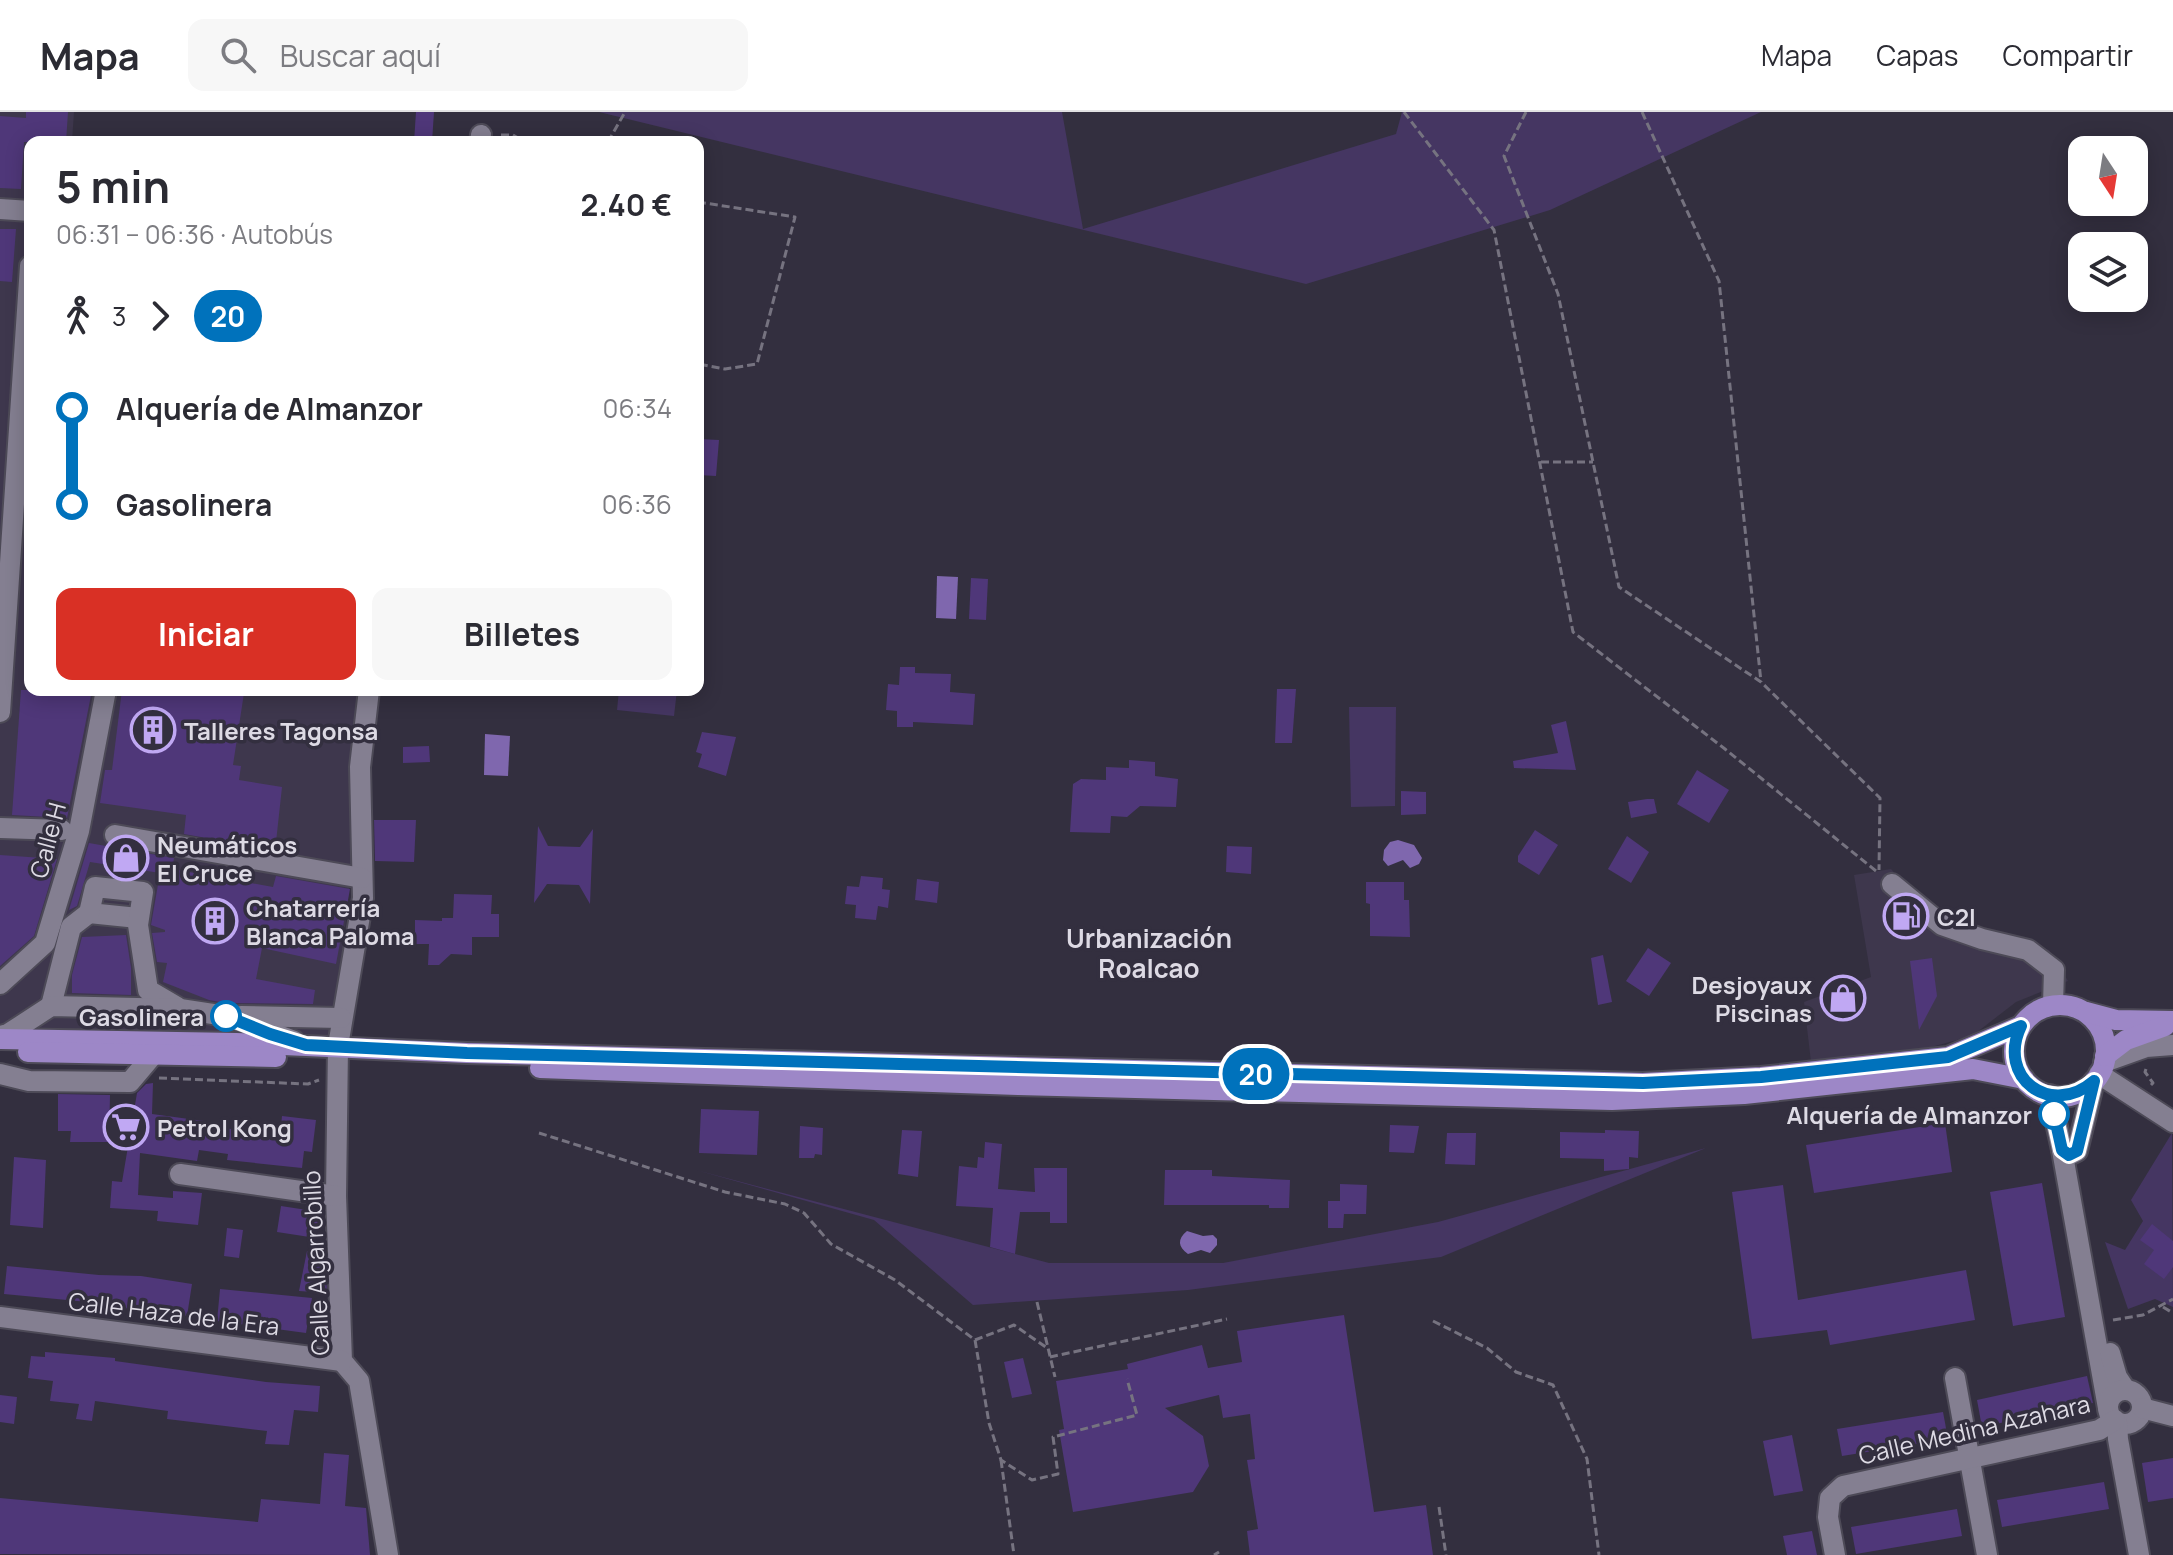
<!DOCTYPE html>
<html lang="es">
<head>
<meta charset="utf-8">
<style>
  body { margin:0; font-family:Manrope,sans-serif; background:#f7f7f7; color:#2b2b33; height:100vh; display:flex; flex-direction:column; font-size:30px; white-space:nowrap }
  * { box-sizing:border-box; margin:0 }
  p { font-size:26px; color:#7c7c81 }
  .icon { flex:none; width:44px; height:44px; fill:none; stroke:currentColor; stroke-width:2; stroke-linecap:round; stroke-linejoin:round }
  .map { position:relative; flex:1; overflow:hidden }
  .details { position:absolute; left:24px; top:24px; width:680px; height:560px; display:flex; flex-direction:column; background:#fff; border-radius:16px; box-shadow:0 4px 20px #0003 }
  .details>* { flex:none }
  .badge { padding:0 16px; border-radius:26px; font-size:28px; line-height:52px }
  .needle { width:52px; rotate:168deg }
  .fabs { position:absolute; left:2068px; top:24px; display:grid; gap:16px }
  .fabs a { display:grid; place-items:center; width:80px; height:80px; border-radius:16px; background:#fff; box-shadow:0 4px 20px #0003; font-size:40px }
  .map>.badge { position:absolute; translate:-50% -50%; box-shadow:0 0 0 4px #fff }
  .legs { display:flex; align-items:center; gap:12px; height:88px; padding:0 32px; font-size:26px }
  .legs p { margin-inline-start:auto }
  .overview { display:flex; align-items:center; justify-content:space-between; height:136px; padding:0 32px }
  h1 { font-size:44px; font-weight:700; line-height:60px }
  .primary-button { display:flex; gap:16px; margin-top:auto; padding:16px 32px }
  .primary-button a { flex:1; height:92px; border-radius:16px; background:#d93025; color:#fff; font-size:32px; font-weight:700; line-height:92px; text-align:center }
  .primary-button a+a { background:#f7f7f7; color:#2b2b33 }
  ul { padding:0 32px; list-style:none }
  li { display:flex; align-items:center; gap:28px; height:96px; font-size:30px }
  li i { display:grid; place-items:center; width:12px; height:100%; margin:0 10px; background:currentColor }
  li i::after { content:''; width:20px; height:20px; margin:-10px; border:6px solid; border-radius:50%; background:#fff }
  li p { margin-inline-start:auto }
  li:first-child i { background:linear-gradient(#0000 50%,currentColor 0) }
  li:last-child i { background:linear-gradient(currentColor 50%,#0000 0) }
  header { display:flex; align-items:center; gap:48px; box-sizing:border-box; height:112px; padding:0 40px; background:#fff; border-bottom:2px solid #e1e1e2 }
  header strong { font-size:38px }
  nav { display:flex; gap:44px; margin-inline-start:auto; font-size:28px }
  .search { width:560px; height:72px; background:#f7f7f7; display:flex; align-items:center; gap:20px; box-sizing:border-box; padding:0 28px; border-radius:16px; color:#7c7c81; font-size:30px }
  .map>svg:first-child { display:block }
  .built { fill:#3e374d }
  .green { fill:#453662 }
  .water { fill:#7f67ae }
  .building { fill:#4f3779 }
  .lines { fill:none; stroke-linecap:round; stroke-linejoin:round }
  .minor-casing { stroke:#4d4a57; stroke-width:24 }
  .major-casing { stroke:#4d4a57; stroke-width:24 }
  .path { stroke:#767380; stroke-width:3; stroke-dasharray:8 4; stroke-linecap:butt }
  .minor { stroke:#847f91; stroke-width:20 }
  .major { stroke:#9d87c7; stroke-width:20 }
  .line-1-casing { stroke:#fff; stroke-width:18 }
  .line-1 { stroke:#0072bc; stroke-width:12 }
  .stop-1-dot { fill:#fff; stroke:#0072bc; stroke-width:4 }
  .labels { text-anchor:middle; dominant-baseline:central; stroke-width:7; stroke-linejoin:round; paint-order:stroke }
  .poi-label { font-size:24px; font-weight:bold; fill:#dddae4; stroke:#332f3f; text-anchor:start }
  .street-label { font-size:24px; fill:#dddae4; stroke:#332f3f }
  .stop-label { font-size:24px; font-weight:bold; fill:#dddae4; stroke:#332f3f; text-anchor:end }
  .neighbourhood-label { font-size:26px; font-weight:bold; fill:#dddae4; stroke:#332f3f }
</style>
</head>
<body>
<header>
<strong>Mapa</strong>
<div class="search"><svg class="icon" aria-label="search" viewBox="0 0 24 24"><circle cx="10" cy="10" r="6"/><path d="M15 15l6 6"/></svg>Buscar aquí</div>
<nav><a>Mapa</a><a>Capas</a><a>Compartir</a></nav>
</header>
<div class="map">
<svg width="2173" height="1443" viewBox="0 0 2173 1443">
  <rect width="100%" height="100%" fill="#332f3f"/>
  <g class="built">
    <path d="M0,0h74l-2,30h-42v548h340l-38,365 -332,-13z"/>
    <path d="M1891,757l51,56 107,25 19,31 -52,21 -44,34 -52,14 -109,12 -7,-60 67,-25 -17,-102z"/>
  </g>
  <g class="green">
    <path d="M599,0h463l21,117 313,-95 6,-22h359l-211,98 -244,74z"/>
    <path d="M619,578h58l-3,26 -57,-6z"/>
    <path d="M1349,595h47l-1,99 -44,1z"/>
    <path d="M2172,1021l1,174 -18,-8 -27,10 -23,-67 20,8 18,-29 -12,-21z"/>
    <path d="M1706,1036l-265,109 -253,33 -215,15 -99,-85 -178,-50 353,93h174l215,-41z"/>
  </g>
  <g class="water">
    <path d="M937,464l21,1 -2,42 -20,-1z"/>
    <path d="M485,622l25,2 -2,40 -24,-1z"/>
    <path d="M1398,728l16,5 8,13 -3,6 -9,4 -7,-8 -15,6 -5,-6 1,-10 6,-8z"/>
    <path d="M1187,1119l16,5 10,-1 4,4v6l-7,8 -9,-3 -13,4c-10,-7 -11,-15 -1,-23z"/>
  </g>
  <g class="building">
    <path d="M26,0h42l-2,30h-42l-3,47 -21,-1v-72l26,2z"/>
    <path d="M416,0h18l-2,30h-18z"/>
    <path d="M0,117h16l-4,53 -12,-1z"/>
    <path d="M699,327l20,1 -3,36 -18,-1z"/>
    <path d="M971,466l17,1 -2,41 -17,-1z"/>
    <path d="M900,555h15v6l36,1 -1,18 25,2 -2,31 -60,-3v5h-16v-16l-11,-1 2,-26 11,1z"/>
    <path d="M1277,577h19l-4,54h-17z"/>
    <path d="M21,578h71l-25,128 -55,-3z"/>
    <path d="M122,578h87l35,3 -11,72 8,1 -2,14 43,7 -6,55 -46,-7 -1,7 -45,-8 2,-19 -86,-12 5,-33h7z"/>
    <path d="M1566,609l10,49 -62,-2 -1,-7 45,-8 -7,-28z"/>
    <path d="M702,620l34,5 -10,39 -28,-9 4,-13 -6,-2z"/>
    <path d="M429,634l1,16 -27,1v-16z"/>
    <path d="M1129,648l26,2v14l23,3 -2,28 -36,-1 -13,11 -16,-1 -1,17 -40,-1 3,-48 8,-5 25,1v-13l23,1z"/>
    <path d="M1697,658l32,20 -20,33 -32,-19z"/>
    <path d="M1401,679l25,1v22l-25,1z"/>
    <path d="M1647,687h7l3,14 -26,5 -3,-16z"/>
    <path d="M374,708h42l-2,42 -39,-1z"/>
    <path d="M538,714l10,20 32,1 13,-18 -3,75 -11,-19 -32,-1 -13,19z"/>
    <path d="M1535,718l23,15 -19,30 -21,-13v-6z"/>
    <path d="M1627,724l22,16 -18,31 -23,-14z"/>
    <path d="M89,731l85,15 -2,11 101,18 3,-11 74,13 -14,75 -74,-16 -6,31 59,11 -2,14 -88,-1 -16,-3 -46,-18 4,-19 -10,-1 -5,-29 13,-1v-2l-14,-5 9,-52 -70,-11 -13,44 -8,4z"/>
    <path d="M1227,734l25,1 -1,27 -25,-2z"/>
    <path d="M0,743l57,4 -23,77 -34,30z"/>
    <path d="M861,764l22,2 -1,11 8,1 -2,18 -10,-2 -2,14 -21,-2 1,-13 -11,-1 2,-18 12,1z"/>
    <path d="M917,767l22,3 -2,21 -22,-3z"/>
    <path d="M1366,770h38v18h5l1,37 -40,-1v-32l-4,-1z"/>
    <path d="M454,782l38,1 -1,19h8v23h-27v18l-21,-1 -12,11h-11l1,-21h-14v-24l27,1v-3h11z"/>
    <path d="M126,823l5,33v27l-59,-2v-18l10,-38z"/>
    <path d="M1648,836l23,15 -22,33 -23,-15z"/>
    <path d="M1603,843l9,47 -14,3 -7,-47z"/>
    <path d="M1932,846l5,38 -18,34 -9,-69z"/>
    <path d="M1854,873l4,17 -29,6 -3,-16z"/>
    <path d="M153,971l-1,31 52,7 -1,4 77,11 2,-20 34,4 -4,32 -8,-1 -2,17 -75,-8 1,-6 -29,-4 -2,11 -57,-8 -2,42 35,3v-7l29,2 -4,32 -41,-4 1,-10 -48,-3 2,-27 10,1 15,-89 9,-9z"/>
    <path d="M58,982l52,1 -1,47h-39l1,-11h-13z"/>
    <path d="M701,997l58,2 -2,44 -58,-2z"/>
    <path d="M1945,1011l7,49 -138,21 -8,-48z"/>
    <path d="M1390,1013l29,1 -5,27 -25,-1z"/>
    <path d="M800,1014l23,2 -1,27 -7,-1 -1,4h-15z"/>
    <path d="M902,1018l20,1 -4,46 -20,-3z"/>
    <path d="M1605,1018l34,1 -1,27 -9,-1v12l-25,2v-12l-44,-1v-26l45,1z"/>
    <path d="M1447,1021h29l-1,32 -30,-1z"/>
    <path d="M985,1030l17,2 -4,45 37,3 -1,-24h33v55h-17v-11h-30l-5,42 -25,-7 3,-39 -37,-2 3,-40 18,2 1,-11 6,1z"/>
    <path d="M14,1045l32,3 -3,68 -33,-3z"/>
    <path d="M1165,1058h47v6l78,4 -1,28h-20v-3h-105z"/>
    <path d="M2042,1071l23,134 -52,9 -23,-134z"/>
    <path d="M1340,1072l27,1 -1,29h-22l-1,14h-15v-27h12z"/>
    <path d="M1783,1073l15,115 168,-30 9,50 -145,25 -3,-15 -75,9 -20,-147z"/>
    <path d="M281,1094l39,6 -4,26 -39,-6z"/>
    <path d="M2152,1112l21,17v26l-9,12 -20,-15 10,-14 -14,-10z"/>
    <path d="M227,1116l16,2 -4,28 -15,-2z"/>
    <path d="M307,1139l18,3 2,39 -28,-2z"/>
    <path d="M7,1154l92,9 42,1 51,8 -5,32 -30,-4 1,-3 -49,-1v-4l-105,-10z"/>
    <path d="M220,1177l92,9 -6,35 -89,-12z"/>
    <path d="M1344,1203l30,197 52,-7 7,50h-183l-3,-24 11,-2 -11,-69 8,-1 -5,-45 -27,4 -4,-23 -54,13 38,28 6,30 -16,26 -120,20 -14,-82 5,-1 -8,-48 72,-12 -1,-5 75,-19 6,23 34,-6 -5,-31z"/>
    <path d="M45,1240l70,6v3l151,21 54,4 -2,26 -24,-2 -5,35 -24,-1 2,-13 -100,-12 1,-8 -73,-10 -3,20 -16,-2 3,-15 -29,-3 3,-20 -25,-3 3,-22 14,1z"/>
    <path d="M1023,1246l9,36 -20,4 -8,-36z"/>
    <path d="M2087,1264l6,27 -111,24 -5,-27z"/>
    <path d="M0,1283l17,2 -3,27 -14,-2z"/>
    <path d="M1943,1300l5,27 -106,17 -5,-27z"/>
    <path d="M1792,1323l11,56 -29,5 -11,-55z"/>
    <path d="M324,1341l25,2 -4,51 21,2 4,47 -370,-1v-56l258,24 3,-23 59,5z"/>
    <path d="M2173,1346v40l-25,4 -6,-39z"/>
    <path d="M2104,1370l5,27 -107,18 -5,-27z"/>
    <path d="M1957,1397l5,27 -106,18 -5,-27z"/>
    <path d="M1812,1419l5,24h-30l-4,-19z"/>
  </g>
  <g class="lines">
    <g class="minor-casing">
      <g id="minor">
        <path d="M480,30l1,-7"/>
        <path d="M0,97l30,2"/>
        <path d="M369,578l-9,77 3,131 -25,148 -2,150 6,165 17,20 29,174"/>
        <path d="M0,600l30,-446"/>
        <path d="M0,716l62,2"/>
        <path d="M115,723l247,43"/>
        <path d="M1892,772l50,41 40,14 46,11 26,20 -1,35"/>
        <path d="M89,801l49,5"/>
        <path d="M0,872l45,-41 34,-112 27,-141"/>
        <path d="M51,894l20,-79 18,-14 6,-26 48,5 -5,33 10,65 29,17"/>
        <path d="M241,904l100,2"/>
        <path d="M0,924l8,-2 43,-28 129,3 46,7 68,25"/>
        <path d="M2104,950l42,-15 27,-2"/>
        <path d="M0,962l29,7 101,1 22,-26"/>
        <path d="M2099,962l74,48"/>
        <path d="M2050,983l12,55 7,5 8,-4 17,-70"/>
        <path d="M2062,1038l46,258"/>
        <path d="M180,1062l156,22"/>
        <path d="M0,1205l342,44"/>
        <path d="M2110,1241l7,24 8,12"/>
        <path d="M1955,1266l32,177"/>
        <circle cx="2125" cy="1295" r="17"/>
        <path d="M2142,1296l31,8"/>
        <path d="M2117,1310l1,17 21,116"/>
        <path d="M1835,1443l-7,-38 2,-19 13,-12 256,-56 16,-10"/>
      </g>
    </g>
    <g class="major-casing">
      <g id="major">
        <circle cx="2060" cy="939" r="46"/>
        <path d="M2086,900l30,8 57,1"/>
        <path d="M0,927l236,4 231,10 1176,30 118,-6 187,-20 73,-31"/>
        <path d="M28,940l248,5"/>
        <path d="M2105,944l21,-16 39,-14"/>
        <path d="M540,956l478,17 594,15 132,-6 229,-25 51,10"/>
      </g>
    </g>
    <g class="path">
      <path d="M1404,0l90,118 79,402 152,117 151,122"/>
      <path d="M1526,0l-22,44 54,138 61,293 142,95 119,116 -1,72"/>
      <path d="M1642,0l77,169 42,401"/>
      <path d="M501,23h12l12,7"/>
      <path d="M608,30l17,-30"/>
      <path d="M698,90l97,15 -38,147 -32,5 -27,-5"/>
      <path d="M1541,350h52"/>
      <path d="M2146,957l-1,3 8,11 -2,2"/>
      <path d="M159,966l149,6 11,-4"/>
      <path d="M539,1021l186,59 60,12 19,9 27,31 64,36 80,60 14,83 12,37 31,20 26,-6 -5,-37 84,-22 -10,-36"/>
      <path d="M1037,1190l18,75"/>
      <path d="M2163,1195l10,6"/>
      <path d="M2113,1208l30,-5 30,-16"/>
      <path d="M1433,1209l54,27 29,24 37,13 34,74 12,96"/>
      <path d="M975,1228l39,-15 33,23"/>
      <path d="M1050,1245l177,-38"/>
      <path d="M1001,1348l13,95"/>
      <path d="M1439,1395l7,48"/>
      <path d="M1214,1443l5,-3"/>
    </g>
    <use href="#minor" class="minor"/>
    <use href="#major" class="major"/>
  </g>
  <g class="lines">
    <g class="line-1-casing">
      <path id="line-1" d="M226,904l44,18 36,11 161,8 1176,30 118,-6 187,-20 73,-31c-25,52 30,92 73,55l-17,70 -8,4 -7,-5 -8,-36"/>
    </g>
    <use href="#line-1" class="line-1"/>
  </g>
  <defs>
    <g id="building-ring" transform="scale(2.3)"><circle r="9.5" fill="#332f3f" stroke="#c0a8f3" stroke-width="1.5"/><path d="M-4-6H4V6H1V3H-1V6H-4ZM-2.5-4.3h1.7v1.8h-1.7ZM.8-4.3h1.7v1.8H.8ZM-2.5-1h1.7V.8h-1.7ZM.8-1h1.7V.8H.8Z" fill="#c0a8f3"/></g>
    <g id="shop-ring" transform="scale(2.3)"><circle r="9.5" fill="#332f3f" stroke="#c0a8f3" stroke-width="1.5"/><path d="M-5-2.5h2.3a2.7 3.5 0 0 1 5.4 0H5L5.5 6h-11ZM-1.5-2.5h3a1.5 2.3 0 0 0-3 0Z" fill="#c0a8f3"/></g>
    <g id="fuel-ring" transform="scale(2.3)"><circle r="9.5" fill="#332f3f" stroke="#c0a8f3" stroke-width="1.5"/><path d="M-5.5-6h7V0h2V4h1.3V-2.5L3-4.5l.8-.8L6-3V5H2.5V1h-1V6h-7ZM-4.2-4.7v3.2H.2V-4.7Z" fill="#c0a8f3"/></g>
    <g id="supermarket-ring" transform="scale(2.3)"><circle r="9.5" fill="#332f3f" stroke="#c0a8f3" stroke-width="1.5"/><path d="M-6-5.5h2.5l.6 2H6L4.5 2H-2.5L-4.4-4H-6ZM-1.5 3.2a1.3 1.3 0 1 0 .1 0ZM3 3.2a1.3 1.3 0 1 0 .1 0Z" fill="#c0a8f3"/></g>
  </defs>
  <g fill-rule="evenodd">
    <use href="#building-ring" x="153" y="618"/>
    <use href="#shop-ring" x="126" y="746"/>
    <use href="#fuel-ring" x="1906" y="804"/>
    <use href="#building-ring" x="215" y="809"/>
    <use href="#shop-ring" x="1843" y="886"/>
    <use href="#supermarket-ring" x="126" y="1015"/>
  </g>
  <g class="stop-1-dot">
    <circle cx="226" cy="904" r="14"/>
    <circle cx="2054" cy="1002" r="14"/>
  </g>
  <g class="labels">
    <g class="poi-label">
      <text x="184" y="618">Talleres Tagonsa</text>
      <text x="157" y="732">Neumáticos<tspan x="157" dy="28">El Cruce</tspan></text>
      <text x="246" y="795">Chatarrería<tspan x="246" dy="28">Blanca Paloma</tspan></text>
      <text x="1937" y="804">C2I</text>
      <text x="1812" y="872" text-anchor="end">Desjoyaux<tspan x="1812" dy="28">Piscinas</tspan></text>
      <text x="157" y="1015">Petrol Kong</text>
    </g>
    <g class="street-label">
      <text transform="translate(47 728) rotate(-75)">Calle H</text>
      <text transform="translate(315 1151) rotate(-93)">Calle Algarrobillo</text>
      <text transform="translate(174 1201) rotate(7)">Calle Haza de la Era</text>
      <text transform="translate(1974 1317) rotate(-13)">Calle Medina Azahara</text>
    </g>
    <g class="stop-label">
      <text x="204" y="904">Gasolinera</text>
      <text x="2032" y="1002">Alquería de Almanzor</text>
    </g>
    <g class="neighbourhood-label">
      <text x="1149" y="826">Urbanización<tspan x="1149" dy="30">Roalcao</tspan></text>
    </g>
  </g>
</svg>
<div class="fabs">
<a><svg class="needle" viewBox="-14 -14 28 28"><path d="M0-13l5 13h-10z" fill="#e53935"/><path d="M0 13l5-13h-10z" fill="#7c7c81"/></svg></a>
<a><svg class="icon" aria-label="layers" viewBox="0 0 24 24"><path d="M12 4l9 5-9 5-9-5zM3 14l9 5 9-5"/></svg></a>
</div>
<b class="badge" style="left:1256px;top:962px;background:#0072bc;color:#fff">20</b>
<section class="details">
<div class="overview"><div><h1>5 min</h1><p>06:31 – 06:36 · Autobús</p></div><b>2.40 €</b></div>
<div class="legs"><svg class="icon" aria-label="walk" viewBox="0 0 24 24"><circle cx="13" cy="4" r="2"/><path d="M13 8l-2 6 4 7M11 14l-3 7M7 12l3-4h3l4 4"/></svg>3<svg class="icon" aria-label="forward" viewBox="0 0 24 24"><path d="M9 5l7 7-7 7"/></svg><b class="badge" style="background:#0072bc;color:#fff">20</b></div>
<ul>
<li><i style="color:#0072bc"></i><b>Alquería de Almanzor</b><p>06:34</p></li>
<li><i style="color:#0072bc"></i><b>Gasolinera</b><p>06:36</p></li>
</ul>
<div class="primary-button"><a>Iniciar</a><a>Billetes</a></div>
</section>
</div>
</body>
</html>
